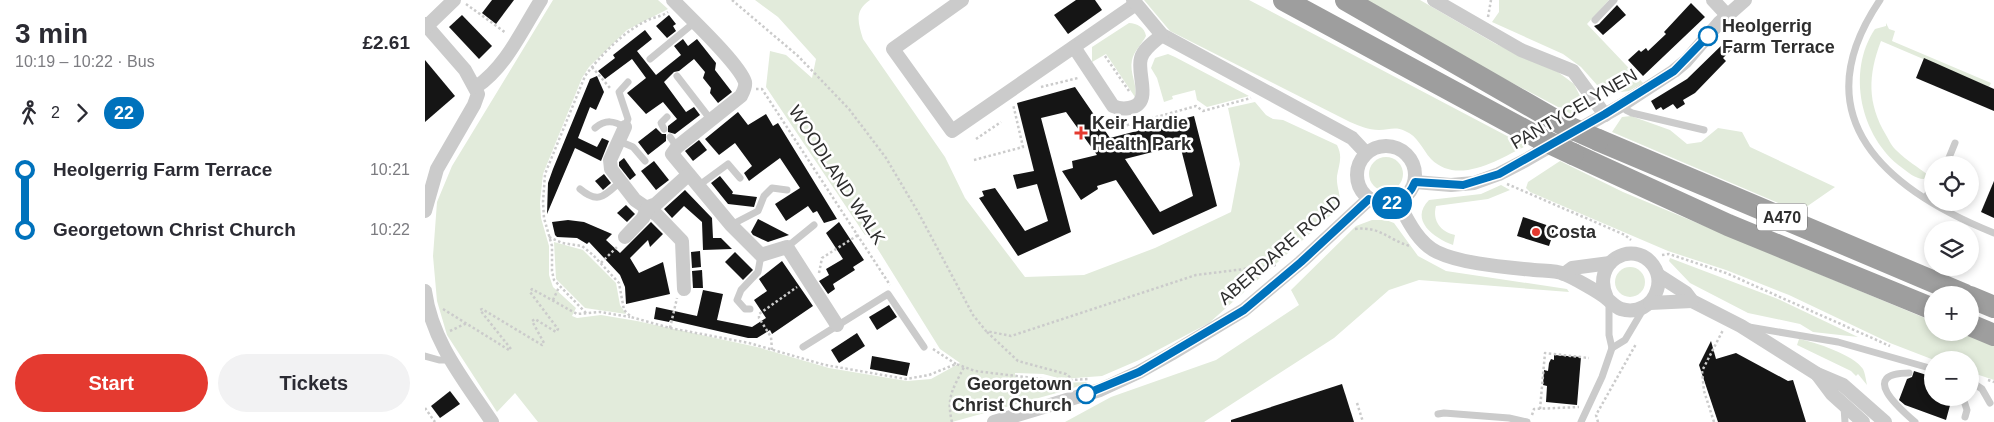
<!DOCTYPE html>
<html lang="en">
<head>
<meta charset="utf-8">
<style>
  body { margin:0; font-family:Helvetica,sans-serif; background:#f2f2f3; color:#2b2b33; height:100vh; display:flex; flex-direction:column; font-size:19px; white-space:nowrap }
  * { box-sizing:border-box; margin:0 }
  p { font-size:16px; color:#7c7c81 }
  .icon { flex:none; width:28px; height:28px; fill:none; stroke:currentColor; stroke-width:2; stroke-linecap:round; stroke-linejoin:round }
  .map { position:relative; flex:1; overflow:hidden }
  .side { display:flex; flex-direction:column; background:#fff; width:425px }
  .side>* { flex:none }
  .badge { padding:0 10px; border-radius:16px; font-size:18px; line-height:32px }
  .fabs { position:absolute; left:1499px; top:156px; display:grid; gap:10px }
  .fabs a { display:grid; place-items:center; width:55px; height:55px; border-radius:50%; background:#fff; box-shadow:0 2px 8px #0003; font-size:25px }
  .map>.badge { position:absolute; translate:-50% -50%; box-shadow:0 0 0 2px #fff }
  .legs { display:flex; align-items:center; gap:8px; height:55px; padding:0 15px; font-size:16px }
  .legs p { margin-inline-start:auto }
  .head { display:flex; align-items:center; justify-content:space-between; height:85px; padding:0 15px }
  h1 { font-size:28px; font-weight:700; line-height:38px }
  .action { display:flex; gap:10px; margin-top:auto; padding:10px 15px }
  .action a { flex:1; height:58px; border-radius:30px; background:#e43a30; color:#fff; font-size:20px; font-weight:700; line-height:58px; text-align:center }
  .action a+a { background:#f2f2f3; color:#2b2b33 }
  ul { padding:0 15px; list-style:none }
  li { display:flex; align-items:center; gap:18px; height:60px; font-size:19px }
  li i { display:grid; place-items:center; width:8px; height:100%; margin:0 6px; background:currentColor }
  li i::after { content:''; width:12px; height:12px; margin:-6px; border:4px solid; border-radius:50%; background:#fff }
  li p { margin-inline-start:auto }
  li:first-child i { background:linear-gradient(#0000 50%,currentColor 0) }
  li:last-child i { background:linear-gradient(currentColor 50%,#0000 0) }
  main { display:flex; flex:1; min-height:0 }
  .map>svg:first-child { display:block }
  .green { fill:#e2ebdb }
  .building { fill:#151515; fill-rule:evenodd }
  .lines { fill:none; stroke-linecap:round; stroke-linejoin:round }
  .path { stroke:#cbcbcb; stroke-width:2.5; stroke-dasharray:2.5 2.5; stroke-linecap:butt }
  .service { stroke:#cbcbcb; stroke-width:7 }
  .minor { stroke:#cbcbcb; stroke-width:14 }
  .trunk { stroke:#9e9e9e; stroke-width:22 }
  .trunk-bridge { stroke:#9e9e9e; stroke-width:22 }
  .line-1-casing { stroke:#fff; stroke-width:11 }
  .line-1 { stroke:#0072bc; stroke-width:8 }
  .stop-1-dot { fill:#fff; stroke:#0072bc; stroke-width:2.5 }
  .poi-dot { fill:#e43a30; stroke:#fff; stroke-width:2 }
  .labels { text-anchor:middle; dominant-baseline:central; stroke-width:5; stroke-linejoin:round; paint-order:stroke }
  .shield { fill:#fff; stroke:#6d6d6d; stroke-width:1 }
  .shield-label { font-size:16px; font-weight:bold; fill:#2e2e2e }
  .stop-label { font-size:18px; font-weight:bold; fill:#2e2e2e; stroke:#fff; text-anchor:start }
  .street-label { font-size:18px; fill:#2e2e2e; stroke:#fff }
  .poi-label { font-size:18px; font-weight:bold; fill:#2e2e2e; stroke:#fff; text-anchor:start }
</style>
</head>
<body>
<main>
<section class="side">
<div class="head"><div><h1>3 min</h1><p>10:19 – 10:22 · Bus</p></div><b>£2.61</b></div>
<div class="legs"><svg class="icon" aria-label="walk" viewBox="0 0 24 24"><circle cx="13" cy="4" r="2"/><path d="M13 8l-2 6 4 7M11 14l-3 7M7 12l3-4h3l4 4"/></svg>2<svg class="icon" aria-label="forward" viewBox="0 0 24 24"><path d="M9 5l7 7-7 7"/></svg><b class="badge" style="background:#0072bc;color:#fff">22</b></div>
<ul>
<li><i style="color:#0072bc"></i><b>Heolgerrig Farm Terrace</b><p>10:21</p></li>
<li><i style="color:#0072bc"></i><b>Georgetown Christ Church</b><p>10:22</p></li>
</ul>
<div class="action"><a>Start</a><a>Tickets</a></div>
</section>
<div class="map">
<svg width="1569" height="422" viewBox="0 0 1569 422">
  <rect width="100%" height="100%" fill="#fff"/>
  <g class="green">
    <path d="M128,0h105l10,9 -41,21 -38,37 -7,11 -39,96 -3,28 1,16 8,28v29l4,12 23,21 -4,8 5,2 24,-3 36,6 120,26 72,21 78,13 24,-2 29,-16 -20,-14 -71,-114h-4l-99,-148 4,-36 16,4 26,23 4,-19 -38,-42 -23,-17h115c-16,11 -12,22 -7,39l82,118 20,41 60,79 59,-2 71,-27 76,-36 9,-48 -12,-56 27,-6 11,13 7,4 10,1 54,25c6,12 2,19 0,31 -1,12 5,19 2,32l-130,115 -70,37 -37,16 -40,3 -19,-5 -28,-1v4l44,6 29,-1 -17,7 -119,33h-414l-23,-29 -18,19 -50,-77 -10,-34 -4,-45 4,-54 15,-36z"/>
    <path d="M719,0h105l277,146c-27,13 -68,40 -95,13 -9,-10 -13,-23 -26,-28 -10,-5 -16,-1 -26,-1 -11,0 -19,-4 -29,-8l-180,-91z"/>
    <path d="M930,0h65l76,44 62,28 16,12 7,14 3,12 -9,6z"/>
    <path d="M1074,0h110l-22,24 56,59 -14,8 -24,3 -24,-27 -18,-13 -71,-32 7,-10z"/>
    <path d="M704,23c8,0 16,5 17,13 -4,8 -12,15 -14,24 -3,13 6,25 3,37l-29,-43 -14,8v-15z"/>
    <path d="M1461,23l3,6 6,2 -3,10 99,42 -2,4 -108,-46c-13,34 -14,62 5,94 3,5 6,12 11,16 9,9 21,16 31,24l-4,4c-9,0 -16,-7 -23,-12 -40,-30 -55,-95 -26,-138l11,-3z"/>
    <path d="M743,54l7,3 74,39 -42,11 -10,-7 -2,-10 -23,6 1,3 -9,3 -7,-24 -6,-10 4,-10z"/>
    <path d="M1206,116l39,14 17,14 14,-2 17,-14 24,4 8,15 85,40 -36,25 -187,-80 10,-15z"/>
    <circle cx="961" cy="174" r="17"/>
    <path d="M1135,161l63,31 309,129 1,11 29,1 32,12v35l-24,-8v-12h-36l-44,-17 -101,-48 -63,-25 -58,-19 -138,-59 -4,-4 2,-6z"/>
    <path d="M1076,185l9,5 -22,9 -52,7c-4,15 5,26 19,29l-2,10c-19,-7 -44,-25 -24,-45l52,-6z"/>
    <path d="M947,220h14l8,3 24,33 28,15 121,18 2,3 -150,-12 -30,10 -55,48 -130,84h-139l46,-25 105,-37 83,-55 -8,-15 65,-64z"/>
    <path d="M129,242l29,8 33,33 4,22 6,9 -41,-6 -29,-29z"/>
    <path d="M1245,258l108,41 80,38 -45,-5 -13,-8 -52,-11 -58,-30 -21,-22z"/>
    <circle cx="1205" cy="282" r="15"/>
    <path d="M1374,339c16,3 55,16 64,30 2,4 3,11 4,16l-9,-11 -2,2 -5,-5 -54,-26z"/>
  </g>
  <g class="building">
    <path d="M67,0h22l-18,24 -14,-11z"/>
    <path d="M651,0h19l7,10 -34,24 -14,-19z"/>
    <path d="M1266,3l14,14 -62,59 -15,-16 11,-10 2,2 5,-4 2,3 18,-17 -2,-2z"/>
    <path d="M1192,5l9,10 -23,20 -9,-9 5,-2z"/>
    <path d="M37,15l30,31 -13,13 -30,-32z"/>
    <path d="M244,15l7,9 -3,2 3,5 -9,7 -11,-12z"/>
    <path d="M220,30l7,9 -15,12 19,24 25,-20 -7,-9 9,-7 5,7 9,-7 19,24 -1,7 17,22 -14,11 -8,-10 1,-5 -8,-10 2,-6 -11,-13 -15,12 -5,1 -10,10 22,30 8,-5 6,8 -25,19 -7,-2v-6l9,-7 -14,-17 -17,12 -19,-21 19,-15 -14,-19 -27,20 -7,-8 17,-13 -2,-3z"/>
    <path d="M1302,40l7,7 -11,11 3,3 -31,32 -12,7 2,4 -8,5 -4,-5 -10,6 -2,-3 -5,3 -5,-9 36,-22z"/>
    <path d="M1499,58l70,31v22l-78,-33z"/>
    <path d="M0,60l30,36 -30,26z"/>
    <path d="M172,76l7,16 -8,18 -6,-3 -12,31 19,9 5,-9 7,3 -8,20 -26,-13 -28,66 1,-31 5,-14 37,-90z"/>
    <path d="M650,87l35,51 84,-22 23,90 -64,29 -37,-55 -19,6 1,3 -17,11 -19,-29 11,-3 -1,-7 25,-6 -31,-43 -25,6 30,114 -53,24 -39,-58 5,-2 -2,-5 13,-3 30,43 23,-10 -11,-37 -20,5 -4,-14 21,-4 -17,-68zM755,145l13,51 -33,16 -35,-53z"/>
    <path d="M313,112l10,13 18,-11 7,12 5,-3 59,96 -13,4 -7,-12 -4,2 -5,-7 -22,15 -11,-17 25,-16 -20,-30 -31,23 -5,-8 8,-7 -17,-23 -16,12 -14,-16z"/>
    <path d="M231,128l6,6h4v7l-18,14 -10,-13z"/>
    <path d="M274,140l8,10 -14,11 -8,-10z"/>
    <path d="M199,158l12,17 -6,5 -11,-14v-4z"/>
    <path d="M229,161l15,19 -13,10 -15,-19z"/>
    <path d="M179,174l7,9 -8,7 -8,-9z"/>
    <path d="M295,176l13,16 -1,2 25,3 -3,10 -26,-3 -17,-21z"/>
    <path d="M1569,181v37l-13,-6z"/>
    <path d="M260,190l27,28 1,20h8l11,11 -29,1 -1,-28 -18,-16 -12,12 -8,-9z"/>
    <path d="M201,205l9,9 -8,8 -10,-9z"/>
    <path d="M1098,217l32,11 -6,18 -32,-10z"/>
    <path d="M333,219l31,16 -21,7 -15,-7 -2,-3z"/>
    <path d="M143,220l16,2 28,12 -6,6 14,13 31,-31 12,12 -13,13 -2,-7 -18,18 9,15 24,-11 7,32 -44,10 -1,-17 -5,-12 -31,-33 -2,2 -10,-6 -20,-1 -2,-2 -3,-13z"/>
    <path d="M414,222l25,38 -11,7 2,3 -22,14 2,5 -7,5 -9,-13 10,-6 -3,-6 17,-10 -17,-26z"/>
    <path d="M275,251l1,16 -9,1 -1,-16z"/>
    <path d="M310,252l18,18 -10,10 -18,-18z"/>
    <path d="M357,261l31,45 -41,28 -2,-4 -13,8h-9l-78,-18 -1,2 -15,-3 2,-12 41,9 6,-26 20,4 -6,26 35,7 14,-9 -12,-18 13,-9 -8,-12z"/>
    <path d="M277,270l1,18h-10l-1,-17z"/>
    <path d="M464,305l8,12 -20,13 -8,-13z"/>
    <path d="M432,333l8,13 -26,17 -8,-13z"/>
    <path d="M1286,341l5,18 20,-6 52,28 5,-1 13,42h-88l-19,-57z"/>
    <path d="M1129,355l27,2 -4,48 -31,-3 1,-16 -4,-1 1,-15 4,1 1,-8 2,-4 3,1z"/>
    <path d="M447,356l38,7 -3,13 -37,-7z"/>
    <path d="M1489,371l19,6v21h19l-6,22 -41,-15 -6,-5 8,-21 5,-2z"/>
    <path d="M917,384l12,38h-123v-2z"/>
    <path d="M25,391l10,13 -20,14 -9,-12z"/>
  </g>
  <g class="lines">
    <g class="path">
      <path d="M307,0l66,56 51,53 37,49 32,54 55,103 13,16 25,5 185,-61 81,-10"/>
      <path d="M41,4l40,29"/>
      <path d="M1063,17l3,-17"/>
      <path d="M680,56l24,35"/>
      <path d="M167,67l18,21"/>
      <path d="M616,87l37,-9"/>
      <path d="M331,89h6l128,196"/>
      <path d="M679,116l9,13 83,-23 7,5 48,-13"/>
      <path d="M551,139l25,-17"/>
      <path d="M549,160l49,-13 -10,-43"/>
      <path d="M1082,184l118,51 6,5"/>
      <path d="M930,229c26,-3 33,11 55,17"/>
      <path d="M124,237l13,6 20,3 11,9 26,28 5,27 7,7 39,11 79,15 76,22 81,14 23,-4 27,-11 19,7 83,10 30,-2"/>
      <path d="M1237,255l7,-1 57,19 164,73"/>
      <path d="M176,263l17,-17"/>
      <path d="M394,273l3,-15 36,-23"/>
      <path d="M128,300l6,-13"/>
      <path d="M18,309l66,41 2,-1 -31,-39 2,-1 60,36 2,-2 -12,-22 3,-2 21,13 2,-3 -28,-37 2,-3 45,25 23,-2 30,5"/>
      <path d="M161,313l-32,-33 -2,-9v-25l-8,-28 -1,-16 2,-28 40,-98c15,-20 38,-44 61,-55 7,-4 15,-4 22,-9"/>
      <path d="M245,328l7,-30"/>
      <path d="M25,331l17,-8"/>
      <path d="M562,332l31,29 48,13 6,5"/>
      <path d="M508,349l23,15"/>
      <path d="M347,350l-1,-13 -12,-19v-4l38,-27"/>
      <path d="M1563,380l6,2"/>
      <path d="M932,403l6,19"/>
      <path d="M0,408l10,14"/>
      <path d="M1115,409l5,-56 44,5"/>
      <path d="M1107,415l2,-6 45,-2"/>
      <path d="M527,422c-6,-25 1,-33 12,-55"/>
      <path d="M1173,422l-2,-7 40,-71"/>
      <path d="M1289,422l-10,-31 -2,-20 21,-41"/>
    </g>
    <g class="service">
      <path d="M1455,0c-80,118 7,190 114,233"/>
      <path d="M1170,20l19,-20"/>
      <path d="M225,59l45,-37"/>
      <path d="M252,76l34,44"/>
      <path d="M1197,105l4,5 6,3 72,17"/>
      <path d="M170,128c11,-9 19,-7 30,-1l3,-8 -9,-27 9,-10"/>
      <path d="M239,129l-3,-6 6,-6"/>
      <path d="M245,137l7,10"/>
      <path d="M194,141l14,6 12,14"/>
      <path d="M1521,165l9,-22"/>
      <path d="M273,186l30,-22 12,14"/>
      <path d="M155,189c19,16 25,6 41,-8"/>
      <path d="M1500,198l8,-11"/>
      <path d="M306,225l27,-14 6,-15 8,-8 15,2"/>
      <path d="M362,247l27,-22"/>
      <path d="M325,309h-5l-8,-9 4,-10 17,-18 3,-17"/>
      <path d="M1324,327l89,15 95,27"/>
      <path d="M378,347l85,-53 36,53"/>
      <path d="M1187,348l13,-8 19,-32"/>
      <path d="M0,356l14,4h10"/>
      <path d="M1484,373c-51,0 -9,36 6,49"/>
      <path d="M1545,381l12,8 8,14"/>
      <path d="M1538,398l4,12 -2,7"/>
      <path d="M1419,407l1,15"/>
      <path d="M1013,414l6,-1 65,5 18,4"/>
      <path d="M1156,422l21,-45 10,-29 -3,-13v-33"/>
    </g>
    <g class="minor">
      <path d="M248,0c15,16 66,63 72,82 1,5 -2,10 -4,14l-64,51 -5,7 59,71 30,30 26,-8 50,78"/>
      <path d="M537,0l-69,49 59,82 184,-127"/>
      <path d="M708,0l29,35 190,103 14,15"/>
      <path d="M1009,0l87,50 52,21 32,44"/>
      <path d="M1288,0l14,15"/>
      <path d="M0,24l40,46 13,24 -4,11 -37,64 -12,42"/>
      <path d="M2,26l27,-26"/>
      <path d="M649,47l39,59c6,3 10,3 16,2 25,-4 7,-34 12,-50 3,-10 13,-16 21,-23"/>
      <path d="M51,87c30,-20 46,-57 65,-87"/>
      <path d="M200,127l-15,33 1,9 24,31 22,15 25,26 2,48"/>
      <circle cx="961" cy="175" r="29"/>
      <path d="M990,182l36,3 23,-2 25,-9 27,-14 96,-55 52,-34 12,-10 33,-38 26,-23"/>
      <path d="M973,202c9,17 20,41 39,50 25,12 68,15 97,18 9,1 21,0 30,4 8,3 35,18 42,24 5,4 9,9 15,11 16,5 32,-4 36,-19 3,-9 1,-18 -4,-25 -20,-27 -63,-3 -46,33"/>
      <path d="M200,237l18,-19 5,-11 8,-3 32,-29"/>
      <path d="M1139,274l8,-6 38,-5"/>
      <path d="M1233,275l28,18 6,8 49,25 76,48 26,11 42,37"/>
      <path d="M0,291c7,51 39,89 67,131"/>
      <path d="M1225,303l42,-2"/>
      <path d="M1392,374l15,20 31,28"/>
      <path d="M569,422l106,-32 39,-18 32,-18 73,-44 57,-48 68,-63"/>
    </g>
    <g class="trunk">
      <path d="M859,0l255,138"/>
      <path d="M921,0l216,124"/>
      <path d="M1173,140l367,155"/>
      <path d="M1148,154l155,71 205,84"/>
      <path d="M1545,297l24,10"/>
      <path d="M1545,325l24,10"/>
    </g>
    <g class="trunk-bridge">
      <path d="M1137,124l36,16"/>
      <path d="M1114,138l34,16"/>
    </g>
  </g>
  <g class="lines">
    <g class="line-1-casing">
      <path id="line-1" d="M661,394l53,-22 105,-62 57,-48 68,-63c19,10 38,3 46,-17l48,3 36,-11 106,-60 69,-43 34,-35"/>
    </g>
    <use href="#line-1" class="line-1"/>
  </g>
  <g class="stop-1-dot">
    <circle cx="1283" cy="36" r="9"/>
    <circle cx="661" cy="394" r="9"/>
  </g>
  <g class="poi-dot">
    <path d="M653.5 125.5h5v5h5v5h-5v5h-5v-5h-5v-5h5z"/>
    <circle cx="1111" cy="232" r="5"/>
  </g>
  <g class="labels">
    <rect class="shield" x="1332" y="203.5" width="50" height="27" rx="4"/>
    <g class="shield-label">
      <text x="1357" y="217">A470</text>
    </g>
    <g class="stop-label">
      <text x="1297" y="26">Heolgerrig<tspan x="1297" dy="21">Farm Terrace</tspan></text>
      <text x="647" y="384" text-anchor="end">Georgetown<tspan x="647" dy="21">Christ Church</tspan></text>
    </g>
    <g class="street-label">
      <text transform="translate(1149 109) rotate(-30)">PANTYCELYNEN</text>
      <text transform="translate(412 175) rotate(57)">WOODLAND WALK</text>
      <text transform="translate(855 250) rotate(-41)">ABERDARE ROAD</text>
    </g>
    <g class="poi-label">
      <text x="667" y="123">Keir Hardie<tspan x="667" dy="21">Health Park</tspan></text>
      <text x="1121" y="232">Costa</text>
    </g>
  </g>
</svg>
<div class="fabs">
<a><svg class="icon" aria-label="locate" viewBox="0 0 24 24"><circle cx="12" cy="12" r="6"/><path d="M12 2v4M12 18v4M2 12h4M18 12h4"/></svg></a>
<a><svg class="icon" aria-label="layers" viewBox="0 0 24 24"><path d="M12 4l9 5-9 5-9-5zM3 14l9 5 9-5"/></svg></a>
<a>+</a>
<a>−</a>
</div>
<b class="badge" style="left:967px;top:203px;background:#0072bc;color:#fff">22</b>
</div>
</main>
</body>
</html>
